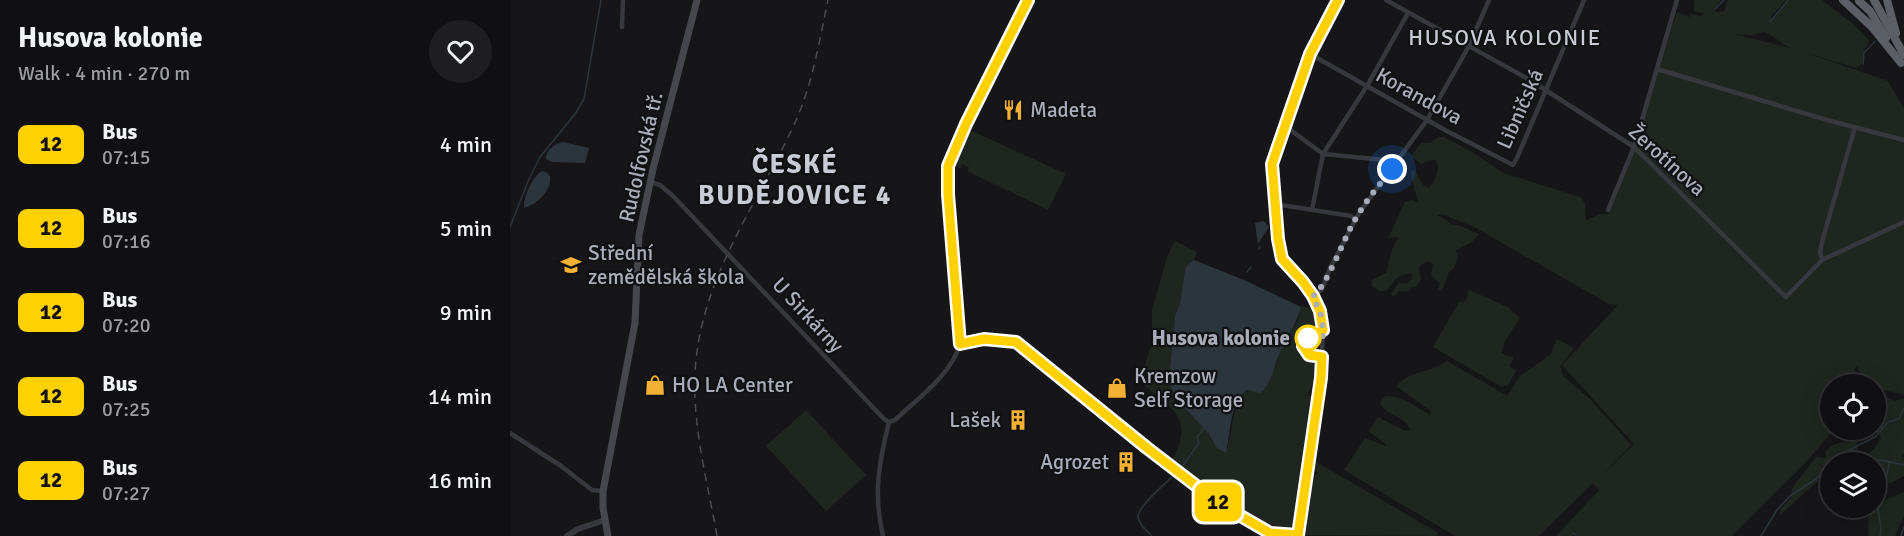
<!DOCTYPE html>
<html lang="en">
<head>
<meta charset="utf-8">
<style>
  body { margin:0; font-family:Signika,sans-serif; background:#1e1e20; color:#f1f3f6; height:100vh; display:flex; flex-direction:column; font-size:22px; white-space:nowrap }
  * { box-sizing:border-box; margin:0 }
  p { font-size:20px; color:#9c9d9f }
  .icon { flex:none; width:33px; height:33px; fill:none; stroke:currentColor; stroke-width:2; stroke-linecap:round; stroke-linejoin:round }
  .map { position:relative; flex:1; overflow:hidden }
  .drawer { display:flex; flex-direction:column; background:#101012; width:510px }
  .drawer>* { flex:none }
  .badge { padding:0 12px; border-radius:9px; font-size:21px; line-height:39px }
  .fabs { position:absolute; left:1310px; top:374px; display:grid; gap:12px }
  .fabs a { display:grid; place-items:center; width:66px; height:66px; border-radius:50%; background:#101012; box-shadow:0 6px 24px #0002,0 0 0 2px #303032; font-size:30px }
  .you { position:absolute; width:30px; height:30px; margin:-15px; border:4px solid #fff; border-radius:50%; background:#1a73e8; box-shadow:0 0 0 9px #1a73e833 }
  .map>.badge { position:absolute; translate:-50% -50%; box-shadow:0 0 0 3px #fff }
  .round { display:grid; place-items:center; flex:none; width:63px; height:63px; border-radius:32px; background:#1e1e20 }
  .overview { display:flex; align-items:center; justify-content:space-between; height:102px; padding:0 18px }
  h1 { font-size:28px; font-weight:700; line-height:45px }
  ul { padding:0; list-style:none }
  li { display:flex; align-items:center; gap:18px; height:84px; padding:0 18px }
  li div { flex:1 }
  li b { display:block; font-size:22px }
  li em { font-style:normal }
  li .badge { min-width:66px; font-weight:700; text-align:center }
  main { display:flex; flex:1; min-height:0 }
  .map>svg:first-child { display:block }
  .green { fill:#1e261f; fill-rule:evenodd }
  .water { fill:#2c353c }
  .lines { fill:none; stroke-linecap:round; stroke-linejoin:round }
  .stream { stroke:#2c353c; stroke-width:1.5 }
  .minor { stroke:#37383d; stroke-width:4.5 }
  .tertiary { stroke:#37383d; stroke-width:6 }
  .secondary { stroke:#45474d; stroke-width:7 }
  .trunk { stroke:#5b5e65; stroke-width:8 }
  .rail { stroke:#4a4c52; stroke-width:1.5; stroke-dasharray:8 6; stroke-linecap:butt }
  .line-casing { stroke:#fff; stroke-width:14 }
  .line { stroke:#ffd002; stroke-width:9 }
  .walk { stroke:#a8adb8; stroke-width:6; stroke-dasharray:0 10.8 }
  .stop-dot { fill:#fff; stroke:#ffd002; stroke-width:3 }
  .labels { text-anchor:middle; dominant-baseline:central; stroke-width:4.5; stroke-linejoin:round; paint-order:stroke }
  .street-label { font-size:21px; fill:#a8adb8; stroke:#111113 }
  .poi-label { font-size:21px; fill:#a8adb8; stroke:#111113; text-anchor:start }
  .stop-label { font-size:21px; font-weight:bold; fill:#a8adb8; stroke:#111113; text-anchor:end }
  .neighbourhood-label { font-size:22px; letter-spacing:1.5px; fill:#c9ccd4; stroke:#111113 }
  .district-label { font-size:27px; font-weight:bold; letter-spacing:1.5px; fill:#c9ccd4; stroke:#111113 }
</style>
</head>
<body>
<main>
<section class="drawer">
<div class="overview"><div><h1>Husova kolonie</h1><p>Walk · 4 min · 270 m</p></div><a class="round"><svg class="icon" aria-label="heart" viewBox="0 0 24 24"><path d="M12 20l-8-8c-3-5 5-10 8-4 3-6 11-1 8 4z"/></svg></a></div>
<ul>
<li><span class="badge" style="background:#ffd002;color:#111">12</span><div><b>Bus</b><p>07:15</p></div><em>4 min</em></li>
<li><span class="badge" style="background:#ffd002;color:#111">12</span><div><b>Bus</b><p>07:16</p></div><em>5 min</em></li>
<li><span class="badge" style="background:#ffd002;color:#111">12</span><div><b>Bus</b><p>07:20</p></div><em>9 min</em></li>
<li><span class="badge" style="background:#ffd002;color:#111">12</span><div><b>Bus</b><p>07:25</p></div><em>14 min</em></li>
<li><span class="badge" style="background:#ffd002;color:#111">12</span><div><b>Bus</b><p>07:27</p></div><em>16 min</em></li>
</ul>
</section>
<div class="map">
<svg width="1394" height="536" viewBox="0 0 1394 536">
  <rect width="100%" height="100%" fill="#161618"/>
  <g class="green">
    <path d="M1184,0h27l-7,9 3,3 7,-1 4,-11h58l-15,17 2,3 15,-20h34l30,23 17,17c-1,5 -4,8 -6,13 -1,7 1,11 -7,15l-56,-17 88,30 16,28v286l-28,-7 -1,-4h-3l-14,-14 1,-5 -5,4 13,15h-37v45h5l-31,35 -72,72h-153l-6,-4 1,4h-18l43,-46 -6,-7 -54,53h-84l-111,-66 21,-32 21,8v-2l-18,-13 10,-14 27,14 5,-1c-4,-14 -24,-14 -30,-27l5,-7c19,0 29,10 45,19l1,-4 -35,-25c15,-16 34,-13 51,-25l60,35 13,-20 31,-22 6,-15 17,9 -14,19 3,9 28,24 40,45 -34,35 37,-36 -72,-79 56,-60 -9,-1 -135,-77 -32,-13 -5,1 14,8 -2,1 9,1 21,9 -7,8 -16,8 2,8 -4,10 -5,4 -7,19 -4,-2 2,-6 -9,-7 2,-11 -4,-4 -7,3 -3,4 2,11 -4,7 -5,1 -3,4h-10l-3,4 -4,1 -1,-3 8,-10h8l5,-4v-5c-14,-2 -18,8 -26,17h-7l-7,-5 -1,-6 15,-7 6,-23 6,-13 -10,1 17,-36 7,-2 6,3 -8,-32 5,-1 8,15 6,3c6,-8 12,-18 7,-28h-5l-10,4 -10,-8 10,-13h9l8,-6h6l30,16 29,20 77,24 5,6 1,17 15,-6h7l69,-202 12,5 2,-3 10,2 3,-3 -10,-2zM1253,32c8,2 18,11 27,16l-56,-14 19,1z"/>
    <path d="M458,129l98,45 -18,36 -81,-39 2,-4 -7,-3 -2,4 -6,-2z"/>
    <path d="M665,241l22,11 -3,8 -5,3 -4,6 -5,34 -5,14 -6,62 12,25 27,29 3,7 15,12c8,-21 4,-38 18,-60l9,-1 22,-22 5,-18 18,-31 3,-13c9,-1 14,4 18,11l-2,9 -13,8 -6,11 3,11 16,8c4,15 -8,19 -9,31h3l3,3 -17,122 -6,8 -22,-1 -38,-24 -4,1 -56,-43c26,-45 -1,-54 -32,-81l13,-38v-33l15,-53z"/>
    <path d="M959,290l39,17 12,11 -15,23 -4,12 13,5 -5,8 7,5 -8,14 -6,2 -69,-40 26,-45 7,-1z"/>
    <path d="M1365,391l20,10 9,-3v56l-2,2 2,2v18l-13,7 -10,-1 -6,2v-22h-16c7,-9 18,-12 22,-24l-6,-9z"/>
    <path d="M296,410l60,65 -40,36 -60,-65z"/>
    <path d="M1342,440l5,2 1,6c-6,10 -17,14 -28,14v8l-51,46 2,-7 10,-11 1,-10 24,-31 10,1 -1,-6c7,-9 17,-10 27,-12z"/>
    <path d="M803,460l124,72 1,4 -135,-1 -1,-12 8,-50 7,2v-2l-6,-7v-5z"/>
    <path d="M1394,492v23l-9,21h-27l1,-29h6v-6l1,1c11,-1 18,-7 28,-10z"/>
  </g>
  <g class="water">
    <path d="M53,142l26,6 -4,15 -33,-1 -6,-3c-1,-8 9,-16 17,-17z"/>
    <path d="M32,171l4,1 4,4c2,15 -13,28 -26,32 -1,-10 8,-31 18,-37z"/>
    <path d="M754,221l5,6 -11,17 -3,-21z"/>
    <path d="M684,260l50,20 57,27c-4,16 -13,28 -20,43 -7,14 -8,33 -21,43l-13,-3c-18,12 -16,44 -21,63l-9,-5 -9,-15 -27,-29 -9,-14 -3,-11 6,-63 5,-13 5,-34 4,-6z"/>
  </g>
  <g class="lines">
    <g class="stream">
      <path d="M1205,9l9,-9"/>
      <path d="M1260,22l18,-22"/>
      <path d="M1353,64l1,-11 11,-12"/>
      <path d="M0,227l19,-48 11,-22 35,-43 9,-15 17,-99"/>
      <path d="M749,249l1,-2"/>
      <path d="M737,272l4,-5"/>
      <path d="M1324,462l15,-12 26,-13 13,-15 11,-3 5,-11"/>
      <path d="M1352,462l18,-2 24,5"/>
      <path d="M671,468l18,-25 -2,-6 7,-9"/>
      <path d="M1063,533l4,3"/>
      <path d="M642,536c-5,-5 -14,-12 -14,-20 1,-11 28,-33 36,-41"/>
      <path d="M1251,536l16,-26 13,-14 26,-17 14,-14"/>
      <path d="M1370,536l1,-10 -3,-15 12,-50"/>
      <path d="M1391,536l3,-9"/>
    </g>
    <g class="minor">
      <path d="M876,0l144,80 104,67 152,150 36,-37 82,-38"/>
      <path d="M112,27l1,-27"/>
      <path d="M800,54l135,76 68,35 4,-7 67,-158"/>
      <path d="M1147,69l170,51 77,20"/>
      <path d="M775,126l38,28 73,7 7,4"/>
      <path d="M140,182l10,3 13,11 211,223 5,3 6,-2c22,-21 57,-46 65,-76l-13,-161 1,-17 3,-10 77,-156"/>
      <path d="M765,204l76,12 4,3"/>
      <path d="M802,210l11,-56 44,-68 41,-73"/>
      <path d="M1098,210l26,-63 43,-147"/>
      <path d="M1312,260l-2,-8 2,-10 33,-115"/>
      <path d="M803,296l9,-7 8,-21 29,-55 68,-93 42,-74 20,-46"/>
      <path d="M450,344l24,-4 32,2 180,145 75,49"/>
      <path d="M0,433l51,33 31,24 11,1"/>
      <path d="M760,533l28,2"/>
      <path d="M373,536c-10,-42 -4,-73 6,-114"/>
      <path d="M788,536l23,-158 2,-54 -3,-13 -7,-15 -10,-14 -21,-23 -4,-20 -6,-75 38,-110 28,-54"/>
    </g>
    <path class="tertiary" d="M57,536l11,-7 27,-9"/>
    <path class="secondary" d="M98,536l-5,-28v-17l32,-168 4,-88 14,-66 44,-169"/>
    <g class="trunk">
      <path d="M1333,0l29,27 29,36"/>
      <path d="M1364,0l30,55"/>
      <path d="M1377,0l9,33"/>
      <path d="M1349,1l11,10 16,27"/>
    </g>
    <path class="rail" d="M207,536c-10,-57 -27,-117 -21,-176 9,-87 61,-156 97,-233 19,-40 26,-84 35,-127"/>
  </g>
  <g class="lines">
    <g class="line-casing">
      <path id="line" d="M518,0l-62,124 -18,42v28l12,150 24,-5 32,3 131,106 73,56 50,29 28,2 23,-157 1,-21 -13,-2 -6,-9 5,-8 15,-8 -3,-19 -7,-15 -10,-14 -21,-23 -4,-20 -6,-75 38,-110 28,-54"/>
    </g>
    <use href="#line" class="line"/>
    <path class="walk" d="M798,338l15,4 -1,-24 -9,-22c13,-9 29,-52 38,-69 11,-21 26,-40 41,-58"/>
  </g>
  <defs>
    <g id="restaurant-bare" transform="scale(1.62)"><path d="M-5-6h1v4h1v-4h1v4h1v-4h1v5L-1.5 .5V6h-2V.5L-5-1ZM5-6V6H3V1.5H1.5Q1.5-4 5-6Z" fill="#f2b134" stroke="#111113" stroke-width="2.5" paint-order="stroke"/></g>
    <g id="school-bare" transform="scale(1.62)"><path d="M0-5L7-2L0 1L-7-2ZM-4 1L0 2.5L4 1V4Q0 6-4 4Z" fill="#f2b134" stroke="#111113" stroke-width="2.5" paint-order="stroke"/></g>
    <g id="shop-bare" transform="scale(1.62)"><path d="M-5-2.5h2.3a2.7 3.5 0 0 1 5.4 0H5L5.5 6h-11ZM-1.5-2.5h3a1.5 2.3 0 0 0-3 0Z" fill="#f2b134" stroke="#111113" stroke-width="2.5" paint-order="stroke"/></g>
    <g id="building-bare" transform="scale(1.62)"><path d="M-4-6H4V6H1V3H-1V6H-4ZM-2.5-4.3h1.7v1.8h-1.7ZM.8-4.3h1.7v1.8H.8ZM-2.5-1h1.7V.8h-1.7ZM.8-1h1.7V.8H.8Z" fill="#f2b134" stroke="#111113" stroke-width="2.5" paint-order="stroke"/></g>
  </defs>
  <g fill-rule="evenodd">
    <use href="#restaurant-bare" x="503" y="110"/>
    <use href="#school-bare" x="61" y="265"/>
    <use href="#shop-bare" x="145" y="385"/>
    <use href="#shop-bare" x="607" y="388"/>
    <use href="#building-bare" x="508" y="420"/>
    <use href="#building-bare" x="616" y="462"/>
  </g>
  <circle class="stop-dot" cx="798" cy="338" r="12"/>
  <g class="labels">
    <g class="street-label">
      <text transform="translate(909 96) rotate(29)">Korandova</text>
      <text transform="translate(1010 109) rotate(-66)">Libničská</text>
      <text transform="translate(131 157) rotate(-77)">Rudolfovská tř.</text>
      <text transform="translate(1157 160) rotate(42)">Žerotínova</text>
      <text transform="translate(298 315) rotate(47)">U Sirkárny</text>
    </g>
    <g class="poi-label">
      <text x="520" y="110">Madeta</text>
      <text x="78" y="253">Střední<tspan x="78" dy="24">zemědělská škola</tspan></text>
      <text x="624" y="376">Kremzow<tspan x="624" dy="24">Self Storage</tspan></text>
      <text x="162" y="385">HO LA Center</text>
      <text x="491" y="420" text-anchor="end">Lašek</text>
      <text x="599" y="462" text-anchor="end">Agrozet</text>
    </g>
    <g class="stop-label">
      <text x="780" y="338">Husova kolonie</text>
    </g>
    <g class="neighbourhood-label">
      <text x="995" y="37">HUSOVA KOLONIE</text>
    </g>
    <g class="district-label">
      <text x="285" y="164">ČESKÉ<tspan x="285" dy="31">BUDĚJOVICE 4</tspan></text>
    </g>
  </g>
</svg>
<div class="fabs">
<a><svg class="icon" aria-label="locate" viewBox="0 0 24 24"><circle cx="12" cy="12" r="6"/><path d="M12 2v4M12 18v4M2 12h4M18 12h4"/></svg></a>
<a><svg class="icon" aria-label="layers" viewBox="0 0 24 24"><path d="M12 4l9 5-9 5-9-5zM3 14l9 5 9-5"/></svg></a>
</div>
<div class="you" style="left:882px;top:169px"></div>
<b class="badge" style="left:708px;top:502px;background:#ffd002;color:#111">12</b>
</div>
</main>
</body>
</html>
